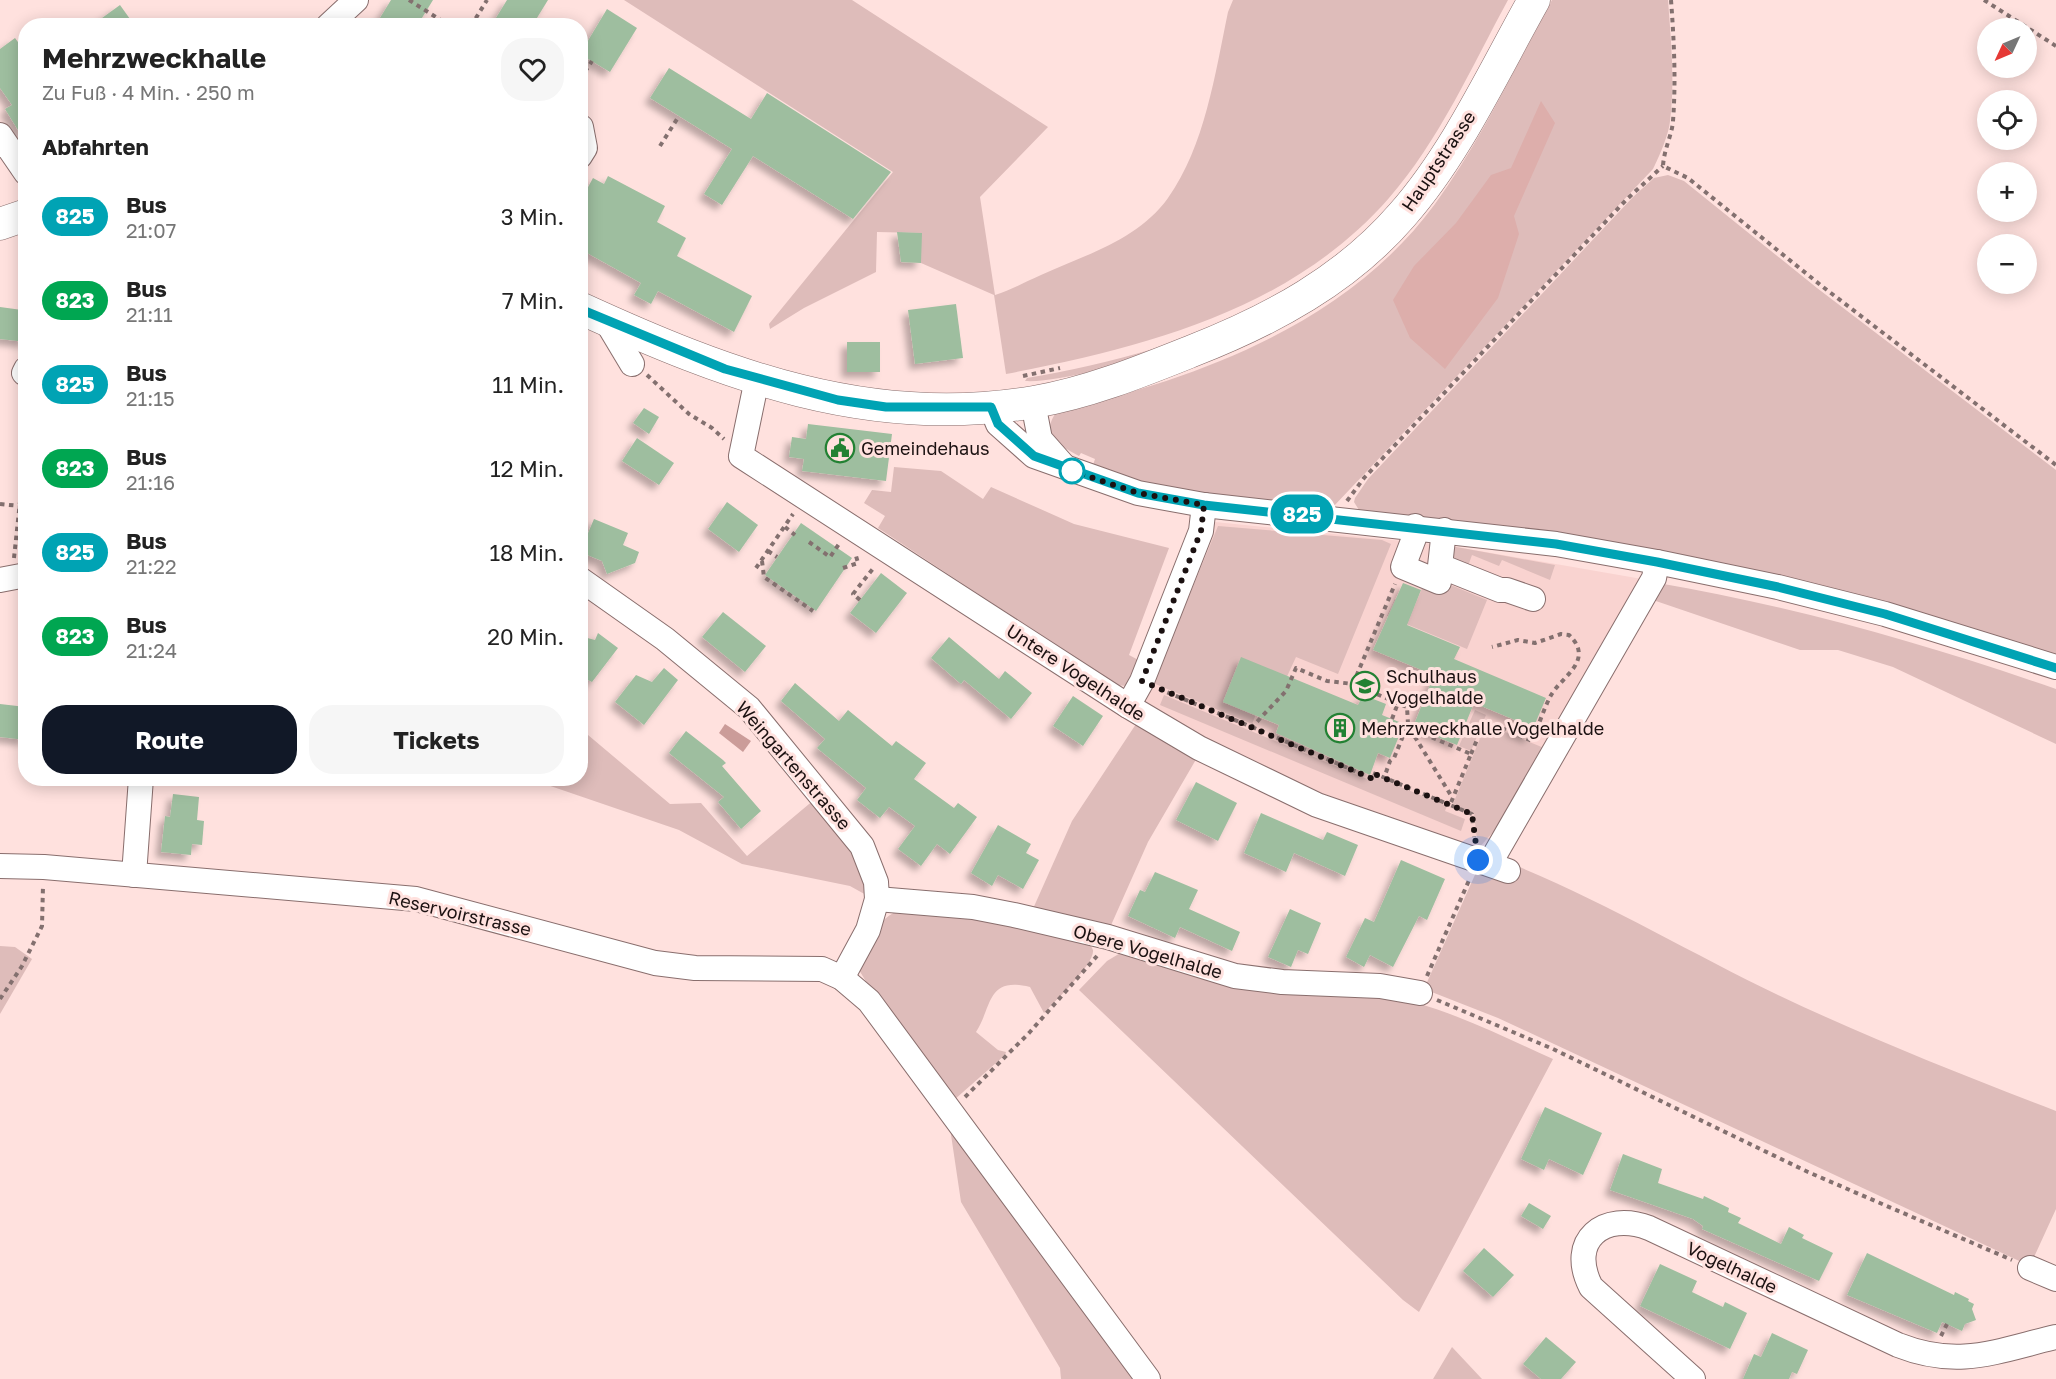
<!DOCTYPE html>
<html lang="de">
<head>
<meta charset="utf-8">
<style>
  body { margin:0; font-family:"Golos Text",sans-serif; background:#f6f6f6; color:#222; height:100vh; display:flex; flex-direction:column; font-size:22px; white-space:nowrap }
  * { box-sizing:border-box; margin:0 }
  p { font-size:20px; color:#767676 }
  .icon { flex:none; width:33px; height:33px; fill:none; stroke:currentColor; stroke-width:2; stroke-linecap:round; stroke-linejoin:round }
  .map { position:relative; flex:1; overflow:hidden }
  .drawer { position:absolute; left:18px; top:18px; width:570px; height:768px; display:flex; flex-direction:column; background:#fff; border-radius:24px; box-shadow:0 3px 15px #0003 }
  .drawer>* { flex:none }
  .badge { padding:0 12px; border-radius:20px; font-size:21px; line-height:39px }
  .needle { width:39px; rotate:226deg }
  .controls { position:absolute; left:1977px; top:18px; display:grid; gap:12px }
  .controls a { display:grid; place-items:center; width:60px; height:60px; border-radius:50%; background:#fff; box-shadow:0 3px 15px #0003; font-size:30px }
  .you { position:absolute; width:30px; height:30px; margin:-15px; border:4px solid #fff; border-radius:50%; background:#1a73e8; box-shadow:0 0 0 9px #1a73e833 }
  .map>.badge { position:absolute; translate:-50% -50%; box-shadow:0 0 0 3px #fff }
  h2 { padding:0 24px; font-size:22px; line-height:54px }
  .round { display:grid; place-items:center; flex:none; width:63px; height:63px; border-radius:24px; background:#f6f6f6 }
  .headline { display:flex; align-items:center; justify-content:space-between; height:102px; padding:0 24px }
  h1 { font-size:28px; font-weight:700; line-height:45px }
  .button { display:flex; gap:12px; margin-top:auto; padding:12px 24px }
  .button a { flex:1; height:69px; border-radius:24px; background:#111827; color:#fff; font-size:24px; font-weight:700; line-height:69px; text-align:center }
  .button a+a { background:#f6f6f6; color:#222 }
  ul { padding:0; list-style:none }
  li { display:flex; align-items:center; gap:18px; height:84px; padding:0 24px }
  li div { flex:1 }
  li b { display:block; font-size:22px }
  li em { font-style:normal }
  li .badge { min-width:66px; font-weight:700; text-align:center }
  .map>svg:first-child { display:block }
  .built { fill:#f9d3d0 }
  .green { fill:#debcba }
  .forest { fill:#ddaeab }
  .water { fill:#cb9c99 }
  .building { fill:#9ebe9f; filter:url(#shadow) }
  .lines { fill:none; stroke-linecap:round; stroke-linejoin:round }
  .minor-casing { stroke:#896e6d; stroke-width:26 }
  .major-casing { stroke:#896e6d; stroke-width:33 }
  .path { stroke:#83706f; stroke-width:4; stroke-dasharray:4.5 4.5; stroke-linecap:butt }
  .minor { stroke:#fff; stroke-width:24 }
  .major { stroke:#fff; stroke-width:32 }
  .line-casing { stroke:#fff; stroke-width:14 }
  .line { stroke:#00a3b4; stroke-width:9 }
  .walk { stroke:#1b1111; stroke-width:6; stroke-dasharray:0 10.8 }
  .stop-dot { fill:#fff; stroke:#00a3b4; stroke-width:3 }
  .labels { text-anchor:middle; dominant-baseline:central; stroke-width:6; stroke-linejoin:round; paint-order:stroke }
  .street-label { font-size:18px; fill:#1b1111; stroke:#ffe1de }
  .poi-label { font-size:18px; fill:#1b1111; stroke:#ffe1de; text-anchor:start }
</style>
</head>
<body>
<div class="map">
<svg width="2056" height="1379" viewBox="0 0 2056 1379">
  <defs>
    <filter id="shadow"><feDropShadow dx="-5.5" dy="5.5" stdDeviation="3" flood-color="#0004"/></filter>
  </defs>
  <rect width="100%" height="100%" fill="#ffe1de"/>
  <path class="built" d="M1215,522l236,24 191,33 -140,247 -23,24 -164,-53 -171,-91 2,-18 65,-163z"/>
  <g class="green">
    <path d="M624,0h228l196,127 -68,70 15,98c16,-5 30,-13 46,-20 44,-20 97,-35 127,-77 37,-52 47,-124 60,-186l5,-12h275c-36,66 -69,141 -119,198 -98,112 -243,149 -383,176l-12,-79 -73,-32v-30l-44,-1 -1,40 -72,36 -34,21 -1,-5 124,-152z"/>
    <path d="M1516,0h5c-37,66 -71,136 -117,196 -60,78 -154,127 -246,156 -34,11 -100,31 -133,29l2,-3c135,-23 275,-68 366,-175 51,-60 86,-135 123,-203z"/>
    <path d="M1552,0h116c3,40 7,82 2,121 -1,13 -11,36 -17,48l-320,338 -148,-15 -49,-11 -43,-16 2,-6 -14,-6 -2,3c-20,-11 -40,-20 -22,-45 140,-32 290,-87 378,-207 46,-63 79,-135 117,-204z"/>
    <path d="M1668,175l16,6 133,107 239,182v186l-697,-146 -5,-8 1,-4 13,-19 265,-282 21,-19z"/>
    <path d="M894,467l47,4 42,28 8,-12 83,37 95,24 -40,107 15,8 -18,23 -10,-1 -238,-157 7,-12 -21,-13 8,-13 19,2z"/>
    <path d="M1218,526l164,14 9,4 -53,130 -42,-17 -12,26 -13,-5 -19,46 -99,-41z"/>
    <path d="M1451,546l104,19 -5,15 -48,-20 -3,6 -27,-11 -5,14 -14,-6z"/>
    <path d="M1441,581l46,19 -20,49 -80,-33 8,-17 19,8 9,-21z"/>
    <path d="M1658,583c135,23 268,61 398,106v55l-163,-77 -55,-17h-38l-150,-51z"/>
    <path d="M1164,695l208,86 2,-5 73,30 -2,5 20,8 -4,12 -301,-126z"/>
    <path d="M1475,710l11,5 -15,36 -12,-5z"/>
    <path d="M581,714l6,4 1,17 82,69 31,-1 46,53 68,-57 44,59 9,38 -18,-10 -108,-22 -63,-34 -149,-51 50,-1z"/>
    <path d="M1138,721l60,35 -50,86 -40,90 -76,-21 40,-90z"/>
    <path d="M1486,724l58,24 -43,75 -23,26 -4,-36 -21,-9z"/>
    <path d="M1517,866c90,37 174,87 261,129 91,43 184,80 278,116v98l-26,57 -532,-248 -74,-29 54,-121z"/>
    <path d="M904,909l35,3 150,30c0,0 4,8 4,8 2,14 -39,52 -49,63l-14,-26c-44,-11 -38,21 -54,45l22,18 8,2 -1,3 -51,45 -84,-112 -11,-18c11,-26 15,-53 45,-61z"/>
    <path d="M0,946l15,1 17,12 -32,55z"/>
    <path d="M1122,952c47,15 96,35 145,40 48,6 99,-3 146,10 48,13 95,37 140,57l-134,253 -16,-12 -324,-310 28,-29z"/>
    <path d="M950,1128l188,251h-77l-1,-11 -99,-166z"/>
    <path d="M1452,1347l30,32h-49z"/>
  </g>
  <path class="forest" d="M1541,101l14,22 -41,93 5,18 -21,64 -53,71 -35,-31 -17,-38 21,-34 42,-43 35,-48 20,-7z"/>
  <path class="water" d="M725,724l26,17 -8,11 -24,-19z"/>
  <g class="building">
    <path d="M391,0h42l-16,26h-42z"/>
    <path d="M507,0h41l-16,26h-41z"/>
    <path d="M120,5l15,21h-44z"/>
    <path d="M607,9l30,19 -27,44 -30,-18z"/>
    <path d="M15,38l11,15v90l-21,-34 7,-4 -12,-17v-39z"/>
    <path d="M669,68l82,51 16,-26 124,79 -38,47 -100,-63 -31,49 -18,-11 28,-45 -82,-51z"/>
    <path d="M608,176l57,30 -8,16 29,16 -9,18 75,40 -18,36 -76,-41 -7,13 -17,-9 7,-12 -61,-34v-47l13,-24 11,6z"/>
    <path d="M897,232l25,1 -1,30 -20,-1z"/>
    <path d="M956,304l7,54 -48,6 -7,-54z"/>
    <path d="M0,307l22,3 -1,5h5v27l-26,-3z"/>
    <rect x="847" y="342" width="33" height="30"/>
    <path d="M644,408l15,9 -10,17 -16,-11z"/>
    <path d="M808,424l84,10 -6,47 -84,-10 2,-12 -15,-2 3,-20 14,2z"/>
    <path d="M637,438l37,25 -15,22 -37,-24z"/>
    <path d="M727,502l31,23 -19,27 -31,-23z"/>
    <path d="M594,519l34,14 -5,12 16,7 -4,11 -28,11 -5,-13 -22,-9z"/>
    <path d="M801,523l51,35 -36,53 -51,-36z"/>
    <path d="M881,573l26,20 -31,40 -26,-20z"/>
    <path d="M1403,583l18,7 -14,35 53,22 -6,12 92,39 -17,40 -18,-8 4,-10 -41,-17 -17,42 -44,-18 21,-52 -61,-25z"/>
    <path d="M723,612l43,34 -21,26 -43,-35z"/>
    <path d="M598,633l20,15 -26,34 -12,-6v-40l15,4z"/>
    <path d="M949,637l50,42 6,-8 27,22 -21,26 -47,-39 -3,4 -30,-26z"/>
    <path d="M1241,657l117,48 5,-10 23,9 -4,11 22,9 -14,34 -12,-5 -8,22 -94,-42 3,-8 -56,-23z"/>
    <path d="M664,668l14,12 -34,45 -29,-23 21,-27 16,7z"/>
    <path d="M795,683l44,38 9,-11 44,36 4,-5 30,22 -12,16 40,29 4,-5 19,14 -27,37 -13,-10 -16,22 -23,-17 17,-23 -26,-19 -9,11 -23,-18 9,-12 -49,-40 8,-9 -44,-38z"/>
    <path d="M1073,696l30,20 -20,30 -30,-20z"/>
    <path d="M0,704l26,3v33l-26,-3z"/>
    <path d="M686,731l37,29 3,3 -4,3 39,45 -20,18 -23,-27 6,-5 -55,-44z"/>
    <path d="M1196,782l41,21 -19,38 -42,-21z"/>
    <path d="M173,794l26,3 -2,23 7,1 -2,24 -10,-1 -1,11 -30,-3 4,-36 5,1z"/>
    <path d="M1261,813l62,27 4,-8 31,13 -13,31 -51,-23 -8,19 -42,-19z"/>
    <path d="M998,825l33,19 -5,9 13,7 -16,29 -25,-14 -6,11 -21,-13z"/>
    <path d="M1401,860l44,19 -18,41 -8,-4 -26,51 -23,-12 -6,12 -18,-10 19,-39 9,4z"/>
    <path d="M1155,872l43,18 -9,19 51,23 -8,19 -52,-24 -5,11 -47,-22 12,-26 5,2z"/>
    <path d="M1290,909l31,14 -13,31 -10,-4 -7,17 -23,-10z"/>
    <path d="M1545,1107l57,26 -19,42 -34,-16 -5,11 -23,-11z"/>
    <path d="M1623,1154l39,15 -4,14 45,16 1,-3 25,12 -1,4 13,6 -3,5 43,21 8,-17 15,8 -2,3 31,15 -14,28 -117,-52 1,-3 -10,-7 -83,-29z"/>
    <path d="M1529,1203l22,13 -8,13 -22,-13z"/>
    <path d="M1484,1248l30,27 -21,22 -30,-26z"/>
    <path d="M1867,1253l87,42 1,-3 14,7 -1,2 6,3 -2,5 4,11 -11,4 -3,7 -20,-9 -5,11 -90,-38z"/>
    <path d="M1660,1264l37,17 -5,11 31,15 2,-5 22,11 -17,36 -90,-43z"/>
    <path d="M1772,1333l36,17 -11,24 -5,-2 -3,7h-46l11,-25 7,3z"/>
    <path d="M1546,1337l30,25 -15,17h-20l-18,-15z"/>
  </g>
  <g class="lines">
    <g class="minor-casing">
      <g id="minor">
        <path d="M328,26l28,-26"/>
        <path d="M0,135l26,38"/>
        <path d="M580,156l5,-8 -4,-21"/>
        <path d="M605,319l27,45"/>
        <path d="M24,373l2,-4"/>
        <path d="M757,379l-16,77 387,250 71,42 118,57 191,66"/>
        <path d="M1033,403l7,36 23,26"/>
        <path d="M991,407l7,17 36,32 104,37 66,12 352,39 101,18 121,25 107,27 171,53"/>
        <path d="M1415,526l-1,12 -11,29 36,15"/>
        <path d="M1444,530l-4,36 60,24h7l26,9"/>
        <path d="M580,579l85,60 84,69 113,138 14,36 1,17 -9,31 -26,48"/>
        <path d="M0,580l26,-5"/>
        <path d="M1128,706l14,-25 59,-150 3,-26"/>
        <path d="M1490,863l164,-285 3,-16"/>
        <path d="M0,866l44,1 372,32 239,64 40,5 127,1 20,9 27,23 279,378"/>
        <path d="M134,875l7,-97"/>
        <path d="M877,899l96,8 41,8 94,22 127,39 47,6 98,4 40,7"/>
        <path d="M2030,1268l26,11"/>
        <path d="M1693,1379l-102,-92c-24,-47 13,-76 58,-59l249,117c61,24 98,6 158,-8"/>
      </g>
    </g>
    <g class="major-casing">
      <g id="major">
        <path d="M0,224l26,-9"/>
        <path d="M580,308c146,67 290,122 454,94 54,-9 108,-31 158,-51 79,-31 154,-71 210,-136 54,-61 92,-144 132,-215"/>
      </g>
    </g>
    <g class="path">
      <path d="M409,0l41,26"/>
      <path d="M1671,0c3,40 5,81 2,121 -1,14 -9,28 -10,45l25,12 135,109 233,178"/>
      <path d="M1984,0l72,46"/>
      <path d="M471,26l16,-26"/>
      <path d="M580,79l12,-18"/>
      <path d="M660,146l19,-30"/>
      <path d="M647,375l42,39 23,14 12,11"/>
      <path d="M1023,376l37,-8"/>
      <path d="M1347,501l17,-23 263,-279 36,-33"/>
      <path d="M0,504l20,2"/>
      <path d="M785,527l10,8"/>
      <path d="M809,542l21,15 9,-13"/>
      <path d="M768,551l9,6"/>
      <path d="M14,558l11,-103 -1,-63"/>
      <path d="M762,561l2,16 49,34"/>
      <path d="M756,568l37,-54"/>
      <path d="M843,568l15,-5 -2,-7"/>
      <path d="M860,600l-7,-6 22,-28"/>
      <path d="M1353,684l42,-100"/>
      <path d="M1159,689l93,38 34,-36 10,-23 31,13 26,3 54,23 1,17 -14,34 -4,3 -6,17"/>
      <path d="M1407,707l16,-6"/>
      <path d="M1392,719l6,-16"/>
      <path d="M1252,727l119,51 2,-5 77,32"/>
      <path d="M1407,727l64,27 -21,51 22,9 2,23"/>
      <path d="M1410,729l42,68"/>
      <path d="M1471,754l14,-33 47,20c6,-14 11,-30 18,-44 10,-20 46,-36 19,-62l-8,-1 -26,9 -17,-3 -26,7"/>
      <path d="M1427,976l43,-98"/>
      <path d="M0,999l22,-33 20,-40 1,-40"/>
      <path d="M1437,1000l116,49 255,123 204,88"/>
      <path d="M965,1097l64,-64 68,-77"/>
      <path d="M1941,1336l6,-12"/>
    </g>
    <use href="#minor" class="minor"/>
    <use href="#major" class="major"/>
  </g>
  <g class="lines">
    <g class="line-casing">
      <path id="line" d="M580,309l145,60 113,31 48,7h105l7,17 36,32 104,37 66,12 352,39 101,18 121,25 107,27 171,54"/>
    </g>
    <use href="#line" class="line"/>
    <path class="walk" d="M1072,471l66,22 66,12 -3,26 -59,150 229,97 1,-5 100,41 6,46"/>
  </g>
  <defs>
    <g id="civic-ring" transform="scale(1.5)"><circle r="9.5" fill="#ffe1de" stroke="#228133" stroke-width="1.5"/><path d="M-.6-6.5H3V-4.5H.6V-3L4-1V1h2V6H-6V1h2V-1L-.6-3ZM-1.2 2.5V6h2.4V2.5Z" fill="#228133"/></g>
    <g id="school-ring" transform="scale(1.5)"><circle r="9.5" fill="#ffe1de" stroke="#228133" stroke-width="1.5"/><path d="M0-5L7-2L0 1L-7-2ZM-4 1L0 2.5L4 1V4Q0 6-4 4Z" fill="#228133"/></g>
    <g id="building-ring" transform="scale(1.5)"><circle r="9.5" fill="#ffe1de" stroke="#228133" stroke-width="1.5"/><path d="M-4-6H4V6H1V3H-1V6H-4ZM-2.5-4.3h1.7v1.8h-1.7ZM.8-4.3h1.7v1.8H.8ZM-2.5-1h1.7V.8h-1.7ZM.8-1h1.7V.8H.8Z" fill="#228133"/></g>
  </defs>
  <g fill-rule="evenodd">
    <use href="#civic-ring" x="840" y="448"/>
    <use href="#school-ring" x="1365" y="686"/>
    <use href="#building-ring" x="1340" y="728"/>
  </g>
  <circle class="stop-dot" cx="1072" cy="471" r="12"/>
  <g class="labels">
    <g class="street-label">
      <text transform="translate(1438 161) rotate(-56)">Hauptstrasse</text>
      <text transform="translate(1076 672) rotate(33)">Untere Vogelhalde</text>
      <text transform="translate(794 765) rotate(49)">Weingartenstrasse</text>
      <text transform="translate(460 913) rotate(13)">Reservoirstrasse</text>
      <text transform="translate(1148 951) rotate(16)">Obere Vogelhalde</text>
      <text transform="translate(1732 1267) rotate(25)">Vogelhalde</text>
    </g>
    <g class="poi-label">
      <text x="861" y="448">Gemeindehaus</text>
      <text x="1386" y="676">Schulhaus<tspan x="1386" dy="21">Vogelhalde</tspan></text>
      <text x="1361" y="728">Mehrzweckhalle Vogelhalde</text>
    </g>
  </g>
</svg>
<div class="controls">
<a><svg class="needle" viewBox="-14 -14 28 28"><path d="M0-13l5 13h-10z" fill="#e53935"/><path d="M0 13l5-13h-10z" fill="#767676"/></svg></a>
<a><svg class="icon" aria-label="locate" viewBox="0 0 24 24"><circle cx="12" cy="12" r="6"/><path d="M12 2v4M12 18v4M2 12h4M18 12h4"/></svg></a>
<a>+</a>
<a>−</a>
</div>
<div class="you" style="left:1478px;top:860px"></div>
<b class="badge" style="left:1302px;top:514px;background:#00a3b4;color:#fff">825</b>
<section class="drawer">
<div class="headline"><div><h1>Mehrzweckhalle</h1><p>Zu Fuß · 4 Min. · 250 m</p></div><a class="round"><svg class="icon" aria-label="heart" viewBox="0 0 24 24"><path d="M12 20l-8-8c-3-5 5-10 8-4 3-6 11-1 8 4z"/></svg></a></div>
<h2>Abfahrten</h2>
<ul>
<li><span class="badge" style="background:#00a3b4;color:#fff">825</span><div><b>Bus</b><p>21:07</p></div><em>3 Min.</em></li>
<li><span class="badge" style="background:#00a651;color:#fff">823</span><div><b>Bus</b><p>21:11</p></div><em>7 Min.</em></li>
<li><span class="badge" style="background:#00a3b4;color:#fff">825</span><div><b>Bus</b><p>21:15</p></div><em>11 Min.</em></li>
<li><span class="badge" style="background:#00a651;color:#fff">823</span><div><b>Bus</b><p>21:16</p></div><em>12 Min.</em></li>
<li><span class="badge" style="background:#00a3b4;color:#fff">825</span><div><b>Bus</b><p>21:22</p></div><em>18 Min.</em></li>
<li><span class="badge" style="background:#00a651;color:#fff">823</span><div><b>Bus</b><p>21:24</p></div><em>20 Min.</em></li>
</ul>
<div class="button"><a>Route</a><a>Tickets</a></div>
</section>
</div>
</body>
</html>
